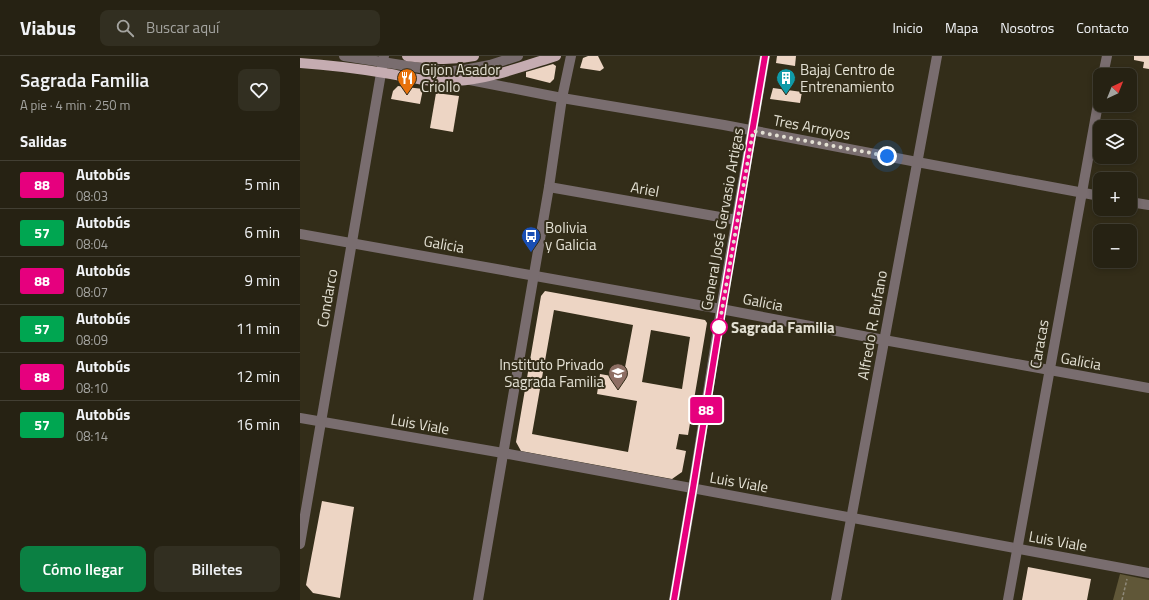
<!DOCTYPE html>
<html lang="es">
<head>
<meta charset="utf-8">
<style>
  body { margin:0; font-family:"Titillium Web",sans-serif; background:#322f21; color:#f1f3f6; height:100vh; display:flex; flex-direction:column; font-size:15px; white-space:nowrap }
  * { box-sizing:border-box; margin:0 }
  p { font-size:13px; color:#a4a4a0 }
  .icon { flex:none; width:22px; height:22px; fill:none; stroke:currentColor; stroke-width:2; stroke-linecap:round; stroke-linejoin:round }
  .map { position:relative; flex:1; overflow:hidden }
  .sheet { display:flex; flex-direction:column; background:#262213; width:300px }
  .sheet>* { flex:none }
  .badge { padding:0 8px; border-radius:3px; font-size:14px; line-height:26px }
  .needle { width:26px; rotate:43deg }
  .tools { position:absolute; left:793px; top:12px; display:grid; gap:8px }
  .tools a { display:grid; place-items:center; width:44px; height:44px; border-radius:8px; background:#262213; box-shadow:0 2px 6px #0003,0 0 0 1px #423f33; font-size:20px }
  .you { position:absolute; width:20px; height:20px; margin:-10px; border:3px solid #fff; border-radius:50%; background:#1a73e8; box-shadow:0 0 0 6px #1a73e833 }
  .map>.badge { position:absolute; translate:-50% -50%; box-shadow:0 0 0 2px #fff }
  h2 { padding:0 20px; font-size:15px; line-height:36px }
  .round { display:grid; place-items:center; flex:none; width:42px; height:42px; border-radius:8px; background:#322f21 }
  .head { display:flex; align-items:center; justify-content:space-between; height:68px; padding:0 20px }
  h1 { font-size:19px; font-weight:600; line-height:30px }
  .action { display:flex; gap:8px; margin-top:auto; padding:8px 20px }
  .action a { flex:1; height:46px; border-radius:8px; background:#0b8043; color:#fff; font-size:16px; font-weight:600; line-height:46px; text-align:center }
  .action a+a { background:#322f21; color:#f1f3f6 }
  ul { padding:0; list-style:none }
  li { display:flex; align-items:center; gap:12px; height:48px; padding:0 20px; border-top:1px solid #423f33 }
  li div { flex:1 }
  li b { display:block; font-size:15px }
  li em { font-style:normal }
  li .badge { min-width:44px; font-weight:700; text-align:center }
  header { display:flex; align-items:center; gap:24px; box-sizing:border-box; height:56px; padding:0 20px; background:#262213; border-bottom:1px solid #423f33 }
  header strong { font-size:19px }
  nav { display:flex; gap:22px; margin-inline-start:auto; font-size:14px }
  .search { width:280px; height:36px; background:#322f21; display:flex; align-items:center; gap:10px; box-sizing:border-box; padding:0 14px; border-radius:8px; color:#a4a4a0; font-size:15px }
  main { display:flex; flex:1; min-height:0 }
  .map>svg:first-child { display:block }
  .green { fill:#605738 }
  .building { fill:#edd5c4; fill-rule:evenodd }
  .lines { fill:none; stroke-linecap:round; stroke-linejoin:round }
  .path { stroke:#8f8a7a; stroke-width:1.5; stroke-dasharray:3 2; stroke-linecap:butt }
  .minor { stroke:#796d6f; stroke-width:10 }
  .major { stroke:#c5acb1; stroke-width:10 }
  .line-casing { stroke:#fff; stroke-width:9 }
  .line { stroke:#e6007e; stroke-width:6 }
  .walk { stroke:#e3e0d3; stroke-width:4; stroke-dasharray:0 7.2 }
  .stop-dot { fill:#fff; stroke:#e6007e; stroke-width:2 }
  .labels { text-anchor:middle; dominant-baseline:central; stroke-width:4; stroke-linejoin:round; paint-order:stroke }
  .poi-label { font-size:15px; fill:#e3e0d3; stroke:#332d19; text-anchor:start }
  .street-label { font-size:15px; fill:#e3e0d3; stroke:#332d19 }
  .stop-label { font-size:15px; font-weight:bold; fill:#e3e0d3; stroke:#332d19; text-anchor:start }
</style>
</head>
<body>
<header>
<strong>Viabus</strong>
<div class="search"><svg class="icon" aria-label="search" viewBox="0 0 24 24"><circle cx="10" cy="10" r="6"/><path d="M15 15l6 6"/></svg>Buscar aquí</div>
<nav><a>Inicio</a><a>Mapa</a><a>Nosotros</a><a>Contacto</a></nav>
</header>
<main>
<section class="sheet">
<div class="head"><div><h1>Sagrada Familia</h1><p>A pie · 4 min · 250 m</p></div><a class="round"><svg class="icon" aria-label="heart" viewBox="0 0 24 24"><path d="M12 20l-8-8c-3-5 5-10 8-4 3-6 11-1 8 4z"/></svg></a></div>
<h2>Salidas</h2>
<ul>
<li><span class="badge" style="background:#e6007e;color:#fff">88</span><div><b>Autobús</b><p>08:03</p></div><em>5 min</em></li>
<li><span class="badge" style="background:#00a651;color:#fff">57</span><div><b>Autobús</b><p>08:04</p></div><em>6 min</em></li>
<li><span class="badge" style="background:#e6007e;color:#fff">88</span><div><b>Autobús</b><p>08:07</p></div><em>9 min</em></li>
<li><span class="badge" style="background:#00a651;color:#fff">57</span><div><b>Autobús</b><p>08:09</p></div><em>11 min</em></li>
<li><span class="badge" style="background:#e6007e;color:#fff">88</span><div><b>Autobús</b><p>08:10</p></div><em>12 min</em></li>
<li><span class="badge" style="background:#00a651;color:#fff">57</span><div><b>Autobús</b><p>08:14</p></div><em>16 min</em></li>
</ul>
<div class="action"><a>Cómo llegar</a><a>Billetes</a></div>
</section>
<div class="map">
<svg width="849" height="544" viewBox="0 0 849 544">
  <rect width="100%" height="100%" fill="#332d19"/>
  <path class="green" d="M820,518l29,6v20h-36z"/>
  <g class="building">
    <path d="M288,0h10l6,12 -4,3 -20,-3 3,-10z"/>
    <path d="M477,0h19l-1,10 -19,-3z"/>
    <path d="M834,0h15v13l-6,-1 1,-6 -10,-2z"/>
    <path d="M253,8l3,2 -2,13 -4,4 -24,-6v-5z"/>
    <path d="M98,30l25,3 -3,15 -29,-5 2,-8z"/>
    <path d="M473,32l29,4 -2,11 -30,-4z"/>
    <path d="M136,37l23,3 -6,36 -23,-4z"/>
    <path d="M245,235l160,29 2,3 -19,112 -9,-1 -3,15 10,2 -4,21 -10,7 -151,-28 -5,-9 25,-146zM254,254l79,15 -10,53 -23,-4 -3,20 40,7 -9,51 -96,-18zM351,274l39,7 -8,52 -40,-7z"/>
    <path d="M22,445l32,6 -14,91 -27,-5 -7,-8z"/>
    <path d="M728,511l63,12 -4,21h-65z"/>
  </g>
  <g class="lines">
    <path class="path" d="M822,544l5,-21"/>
    <g class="minor">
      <path d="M44,0l83,13 25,2 12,-1 26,-5 28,-9"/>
      <path d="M803,19l4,-19"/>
      <path d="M170,24l92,18 162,27 193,37 183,34"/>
      <path d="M249,131l188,33"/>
      <path d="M830,146l19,3"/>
      <path d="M0,178l421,75 163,31 265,48"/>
      <path d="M0,362l203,35 646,120"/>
      <path d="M0,488l84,-488"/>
      <path d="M178,544l71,-413 13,-89 9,-42"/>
      <path d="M374,544l19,-112 28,-179 44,-253"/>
      <path d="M536,544l101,-544"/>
      <path d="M708,544l92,-507"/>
    </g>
    <g class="major">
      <path d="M107,0c23,3 43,5 67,0"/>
      <path d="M0,7c31,2 61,6 91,11 21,4 43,9 64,7 35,-2 69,-15 101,-25"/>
    </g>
  </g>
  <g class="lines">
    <g class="line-casing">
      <path id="line" d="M374,544l19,-112 29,-179 43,-253"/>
    </g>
    <use href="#line" class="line"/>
    <path class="walk" d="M419,271l34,-196 134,25"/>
  </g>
  <defs>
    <g id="restaurant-pin" transform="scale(1)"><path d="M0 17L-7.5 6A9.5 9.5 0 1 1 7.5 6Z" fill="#e8710a" stroke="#332d19"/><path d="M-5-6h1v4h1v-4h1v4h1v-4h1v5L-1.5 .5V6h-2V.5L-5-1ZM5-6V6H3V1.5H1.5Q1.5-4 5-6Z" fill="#fff"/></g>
    <g id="building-pin" transform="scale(1)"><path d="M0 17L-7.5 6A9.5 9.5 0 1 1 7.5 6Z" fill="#0f9aa8" stroke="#332d19"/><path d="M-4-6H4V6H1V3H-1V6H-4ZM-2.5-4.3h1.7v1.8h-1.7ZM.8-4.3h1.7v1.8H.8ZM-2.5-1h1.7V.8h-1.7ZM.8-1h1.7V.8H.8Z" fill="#fff"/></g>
    <g id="bus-pin" transform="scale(1)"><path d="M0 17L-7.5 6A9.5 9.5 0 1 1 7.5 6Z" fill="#1a4fb4" stroke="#332d19"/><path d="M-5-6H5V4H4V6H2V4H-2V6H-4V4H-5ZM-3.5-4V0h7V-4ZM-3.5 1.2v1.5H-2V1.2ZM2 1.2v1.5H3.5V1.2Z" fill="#fff"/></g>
    <g id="school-pin" transform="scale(1)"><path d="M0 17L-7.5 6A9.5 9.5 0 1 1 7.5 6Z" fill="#8d6e63" stroke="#332d19"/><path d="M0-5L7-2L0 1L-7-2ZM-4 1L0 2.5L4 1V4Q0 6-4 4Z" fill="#fff"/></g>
  </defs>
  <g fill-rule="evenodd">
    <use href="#restaurant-pin" x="107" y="22"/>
    <use href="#building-pin" x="486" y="22"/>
    <use href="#bus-pin" x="231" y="180"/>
    <use href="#school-pin" x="318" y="317"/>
  </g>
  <circle class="stop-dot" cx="419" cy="271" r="8"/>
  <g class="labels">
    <g class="poi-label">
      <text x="121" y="13">Gijon Asador<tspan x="121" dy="17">Criollo</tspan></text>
      <text x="500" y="13">Bajaj Centro de<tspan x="500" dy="17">Entrenamiento</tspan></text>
      <text x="245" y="171">Bolivia<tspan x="245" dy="17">y Galicia</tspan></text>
      <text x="304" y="308" text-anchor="end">Instituto Privado<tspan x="304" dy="17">Sagrada Familia</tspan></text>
    </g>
    <g class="street-label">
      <text transform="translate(512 71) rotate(11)">Tres Arroyos</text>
      <text transform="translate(345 133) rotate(10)">Ariel</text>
      <text transform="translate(422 163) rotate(-80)">General José Gervasio Artigas</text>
      <text transform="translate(144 188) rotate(10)">Galicia</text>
      <text transform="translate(27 242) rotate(-80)">Condarco</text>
      <text transform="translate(463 246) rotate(11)">Galicia</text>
      <text transform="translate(572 269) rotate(-80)">Alfredo R. Bufano</text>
      <text transform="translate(739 288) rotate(-80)">Caracas</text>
      <text transform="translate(781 305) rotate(10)">Galicia</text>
      <text transform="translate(120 368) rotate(10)">Luis Viale</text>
      <text transform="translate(439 426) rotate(10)">Luis Viale</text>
      <text transform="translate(758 485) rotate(10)">Luis Viale</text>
    </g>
    <g class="stop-label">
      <text x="431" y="271">Sagrada Familia</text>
    </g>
  </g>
</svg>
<div class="tools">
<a><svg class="needle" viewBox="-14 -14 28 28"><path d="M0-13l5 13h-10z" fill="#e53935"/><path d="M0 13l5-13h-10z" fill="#a4a4a0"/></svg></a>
<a><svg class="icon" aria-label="layers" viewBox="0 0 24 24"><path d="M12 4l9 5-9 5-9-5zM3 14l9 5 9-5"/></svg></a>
<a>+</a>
<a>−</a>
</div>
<div class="you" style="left:587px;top:100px"></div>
<b class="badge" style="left:406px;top:354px;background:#e6007e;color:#fff">88</b>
</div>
</main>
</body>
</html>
